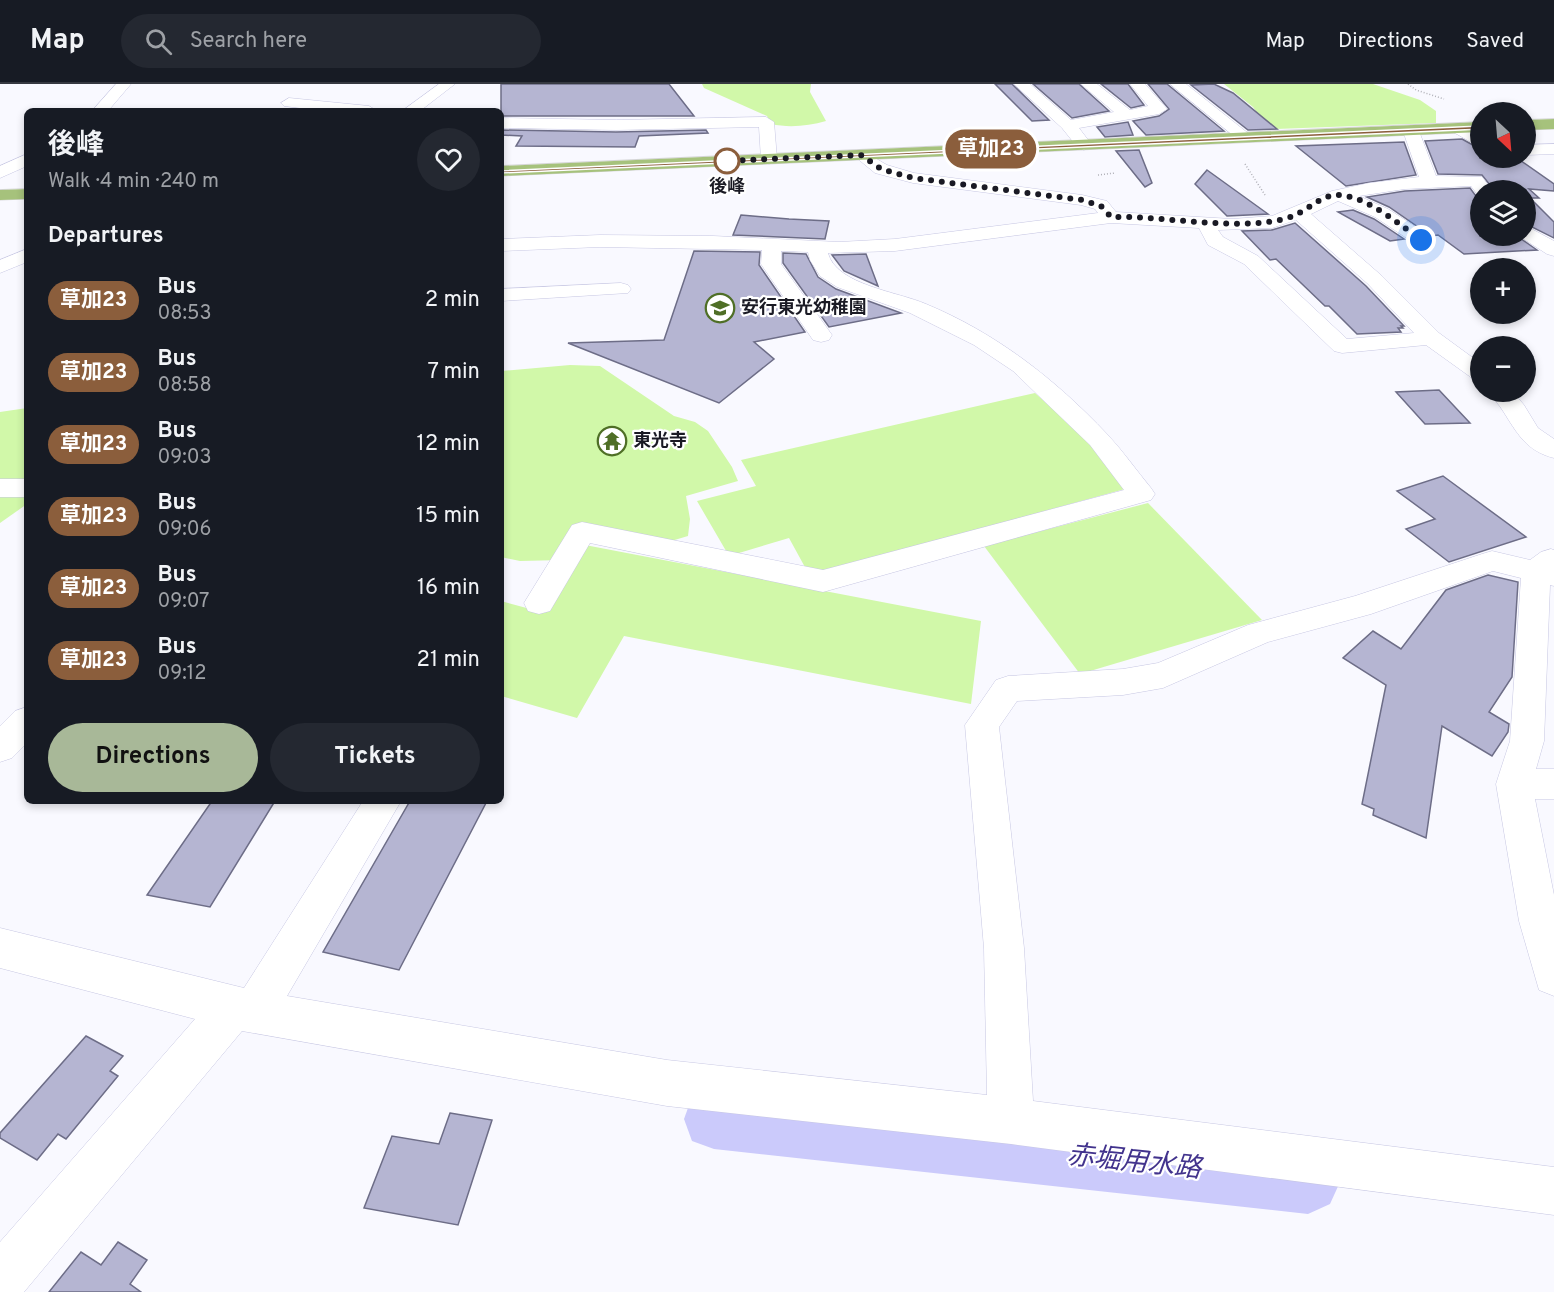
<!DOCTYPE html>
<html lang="en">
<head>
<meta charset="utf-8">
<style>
  body { margin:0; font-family:Overpass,"Noto Sans JP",sans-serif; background:#242831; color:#f1f3f6; height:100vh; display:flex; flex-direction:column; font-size:22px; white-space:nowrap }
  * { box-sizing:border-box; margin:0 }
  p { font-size:20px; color:#9ea1a6 }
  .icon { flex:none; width:33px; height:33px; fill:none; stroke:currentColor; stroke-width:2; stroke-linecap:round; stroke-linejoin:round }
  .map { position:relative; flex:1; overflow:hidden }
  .side { position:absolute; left:24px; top:24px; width:480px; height:696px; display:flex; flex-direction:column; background:#171b24; border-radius:9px; box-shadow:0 3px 9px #0003 }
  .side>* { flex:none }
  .badge { padding:0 12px; border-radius:20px; font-size:21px; line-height:39px }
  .needle { width:39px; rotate:154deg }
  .controls { position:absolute; left:1470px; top:18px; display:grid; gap:12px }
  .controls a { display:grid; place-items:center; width:66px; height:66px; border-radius:50%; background:#171b24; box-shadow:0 3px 9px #0003; font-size:30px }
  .you { position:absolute; width:30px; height:30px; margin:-15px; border:4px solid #fff; border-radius:50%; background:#1a73e8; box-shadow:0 0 0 9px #1a73e833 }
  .map>.badge { position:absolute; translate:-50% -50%; box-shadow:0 0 0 3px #fff }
  h2 { padding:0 24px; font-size:22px; line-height:54px }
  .round { display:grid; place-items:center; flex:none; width:63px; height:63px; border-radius:32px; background:#242831 }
  .head { display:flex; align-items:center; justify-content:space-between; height:102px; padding:0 24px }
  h1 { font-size:28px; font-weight:700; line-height:45px }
  .cta { display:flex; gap:12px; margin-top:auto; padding:12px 24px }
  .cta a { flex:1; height:69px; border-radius:36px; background:#a8b898; color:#111; font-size:24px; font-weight:700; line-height:69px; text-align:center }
  .cta a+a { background:#242831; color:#f1f3f6 }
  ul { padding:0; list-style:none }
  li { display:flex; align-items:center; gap:18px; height:72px; padding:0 24px }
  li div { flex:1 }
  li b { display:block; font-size:22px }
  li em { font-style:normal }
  li .badge { min-width:66px; font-weight:700; text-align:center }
  header { display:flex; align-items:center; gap:36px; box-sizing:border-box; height:84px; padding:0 30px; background:#171b24; border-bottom:2px solid #363941 }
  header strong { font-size:28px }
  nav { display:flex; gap:33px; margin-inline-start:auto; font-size:21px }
  .search { width:420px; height:54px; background:#242831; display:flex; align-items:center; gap:15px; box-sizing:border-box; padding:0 21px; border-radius:33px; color:#9ea1a6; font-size:22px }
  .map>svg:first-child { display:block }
  .green { fill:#d1f8a9 }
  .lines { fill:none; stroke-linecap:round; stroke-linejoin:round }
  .canal { fill:#cbcafb; fill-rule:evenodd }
  .building { fill:#b5b5d2; stroke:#6d6d87; stroke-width:1.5 }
  .minor-casing { stroke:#c7c7e3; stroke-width:1 }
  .major-casing { stroke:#d6d6d8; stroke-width:1 }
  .path { stroke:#b0b0b7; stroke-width:1.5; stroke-dasharray:1 2; stroke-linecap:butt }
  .minor { fill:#fff; fill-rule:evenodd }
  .major { fill:#a6c27c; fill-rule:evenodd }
  .line { fill:#8b5e3c; stroke:#fff; stroke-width:1.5 }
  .walk { stroke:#1a1a24; stroke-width:6; stroke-dasharray:0 10.8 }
  .stop-dot { fill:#fff; stroke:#8b5e3c; stroke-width:3 }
  .labels { text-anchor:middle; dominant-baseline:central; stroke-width:4.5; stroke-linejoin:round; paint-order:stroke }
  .far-stop-label { font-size:18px; font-weight:bold; fill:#1a1a24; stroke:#fff }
  .far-poi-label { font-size:18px; font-weight:bold; fill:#1a1a24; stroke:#fff; text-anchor:start }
  .near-water-label { font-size:27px; font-style:italic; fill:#42338d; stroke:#fff }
</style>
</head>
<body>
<header>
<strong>Map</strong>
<div class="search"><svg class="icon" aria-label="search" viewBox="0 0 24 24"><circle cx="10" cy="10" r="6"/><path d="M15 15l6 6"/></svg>Search here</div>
<nav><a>Map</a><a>Directions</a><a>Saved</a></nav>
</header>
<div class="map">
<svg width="1554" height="1208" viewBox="0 0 1554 1208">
  <rect width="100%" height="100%" fill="#f9f9ff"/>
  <g class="green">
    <path d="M702,0h109l-1,8 16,29c-18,5 -37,7 -55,3l-4,-8 -63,-28z"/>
    <path d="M1224,0h149l47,16 16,11v12l-160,6 -9,-3 -14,-19z"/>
    <path d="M570,281l30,1 74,50 21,6 13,9 24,36 6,14 -52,15 4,23 -2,17 -27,8 -62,-10 -36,26 -43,1 -19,-4v-186z"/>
    <path d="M1035,309l56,49 34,47 -302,83 -17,-3 -17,-31 -60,18 -32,-55 59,-15 -15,-26z"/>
    <path d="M27,324v96l-27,19v-111z"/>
    <path d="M1148,419l114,117 -182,54 -96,-128z"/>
    <path d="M585,461l396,76 -10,83 -347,-68 -47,82 -76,-22v-95l44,12z"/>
  </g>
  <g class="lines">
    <path class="canal" d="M714,1005l594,61 22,10 10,22 -10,22 -22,10 -594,-65 -22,-8 -8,-22 8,-22z"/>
  </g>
  <g class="building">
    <path d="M501,0h168l25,32h-193z"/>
    <path d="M995,0h17l37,36 -17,1z"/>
    <path d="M1033,0h46l30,27 -37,7z"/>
    <path d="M1101,0h27l16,21 -13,3z"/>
    <path d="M1148,0h19l57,47 -78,4 -13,-14 26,-5 10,-7z"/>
    <path d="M1214,0l19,9 44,36 -29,1 -57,-45z"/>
    <path d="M1128,38l5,13 -28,2 -8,-10z"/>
    <path d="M501,46l115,2 90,-2 2,3 -69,3 -4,11 -119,-1 6,-10 -21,-1z"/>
    <path d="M1462,55l18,10v9h37l37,26v7l-25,-2 10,9h-9l24,24v16l-28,-14v-34h-32l-12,-15 -44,-1 -13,-33z"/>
    <path d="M1404,58l12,33 -70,11 -50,-40z"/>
    <path d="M1139,66l13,33 -7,4 -29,-36z"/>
    <path d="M1207,86l61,44 -41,2 -32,-32z"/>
    <path d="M1470,104l5,7 5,2v39h37l20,14 -73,4 -26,-19 -7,1 -42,-29 -22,-10 38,-6z"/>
    <path d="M1353,126l21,9 30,20 -14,2 -52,-29z"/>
    <path d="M741,131l48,4 40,2 -4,18 -92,-4z"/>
    <path d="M1295,139l71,63 38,40h-3l2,2h-5l3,4 -44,2 -28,-28h-4l-49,-47 -6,1 -28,-29 30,-1z"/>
    <path d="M694,167l66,1 -1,13 46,67 -51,10 20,17 -55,44 -151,-60 96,-3z"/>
    <path d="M783,169l23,1 12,23 18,12 65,24 -72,14 -46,-64z"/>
    <path d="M866,170l12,32 -34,-15 -12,-16z"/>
    <path d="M1439,306l31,33 -45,1 -29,-32z"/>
    <path d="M1443,392l83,61 -77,25 -43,-33 29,-10 -38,-28z"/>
    <path d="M1488,491l30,7 -6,95 -23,35 20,12 -1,8 -16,24 -50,-30 -16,112 -53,-23 1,-6 -12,-5 24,-119 -43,-27 30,-27 28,18 45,-59z"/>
    <path d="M212,717h63l-65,106 -63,-12z"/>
    <path d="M410,717h77l-88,169 -76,-18z"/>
    <path d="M86,952l37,20 -13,15 8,5 -52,63 -8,-5 -21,26 -37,-22v-5z"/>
    <path d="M450,1029l42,7 -34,105 -94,-17 28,-72 47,8z"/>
    <path d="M118,1158l29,18 -17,24 11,8h-92l32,-40 20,13z"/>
  </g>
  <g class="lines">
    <g class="minor-casing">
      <g id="minor">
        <path d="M116,0h15l-23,27h-16z"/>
        <path d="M439,0h16l-35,27h-18z"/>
        <path d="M1014,0h16l41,36 43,-8 -33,-28h16l33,26 18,-4 -18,-22h15l22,25 -8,5 -80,14 13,17 -8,5 -6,-2 -16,-20z"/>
        <path d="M1170,0h16l68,54 -2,3h-12z"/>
        <path d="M289,14l80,8 8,5h-53l-40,-5 -3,-3z"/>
        <path d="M766,33l8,5 3,37 -8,5 -8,-5 -2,-32 -143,3 -115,-2v-10l115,2z"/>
        <path d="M1459,40l21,11v12l-27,-15 -2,-3z"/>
        <path d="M1411,42l8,5 17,45 46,1 10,13h-12v5l-3,-1 -6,-8 -66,3 -46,7 29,13 40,26 3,4 -3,4h-14l-39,-26 -37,-16 -27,13 71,62 57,57 41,30v17l-8,-2 -46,-33 -84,8 -8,-2 -90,-87 -36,-19 -9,-17 -88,-5 -216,28 -67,2c8,32 71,39 98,51 70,29 129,75 181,130 16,17 29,36 44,54l4,6 -4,6 -328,92 -233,-49 -40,68 -11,3 -11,-3 -4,-8 48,-78 10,-3 241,48 301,-80 -34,-45 -77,-74 -39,-26 -64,-32 -73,-26 -17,-11 -10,-16 -2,-8 -27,-1v13l51,71 -3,5 -8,2 -8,-2 -52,-76 1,-14 -162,-3 -99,4v-12l99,-4 113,1 126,6 56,-3 203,-26 -3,-4 -14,-4 -168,-22 -38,-10 -22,-18 8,-5 26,15 27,8 168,22 25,6 9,11 116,7 40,-3 60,-25 37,-8 50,-6 -16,-46zM1296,136l72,64 46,49 -67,6 -89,-83 -35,-19 -5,-7 54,-2z"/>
        <path d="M1554,60v10l-28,1v-10z"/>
        <path d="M27,70v12l-27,12v-12z"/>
        <path d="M1526,142l28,15v15l-7,-2 -28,-18h7z"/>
        <path d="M27,165v13l-27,11v-13z"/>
        <path d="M621,199l7,2 3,4 -3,4 -127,8v-12z"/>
        <path d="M1488,308h25l11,13 14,23 16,11v19c-28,-7 -37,-25 -51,-47 -4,-7 -10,-12 -15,-19z"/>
        <rect x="0" y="395" width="27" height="18"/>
        <path d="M1551,465l3,1v36l-4,-1 -6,156 -8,28h18v30h-19l19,96v101l-15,-6 -20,-69 -23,-137 14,-43 11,-163 -28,-7 -122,43 -103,28 -105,46 -40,7 -106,6 -18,26 25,221 9,153 521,66v48l-543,-71 -344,-38 -425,-75 -218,261h-24v-50l195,-223 -195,-51v-40l244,60 119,-187h38l-114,195 380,64 320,35 -3,-147 -19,-223 31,-45 12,-4 115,-7 35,-6 90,-38 107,-29 127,-42 10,-3 38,9 11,-8z"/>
        <path d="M27,623v36l-15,15 -12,4v-36l15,-15z"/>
      </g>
    </g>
    <g class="major-casing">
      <g id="major">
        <path d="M1554,35v10l-28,1v-10z"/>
        <path d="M1480,38v10l-979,44v-10z"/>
        <path d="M27,105v10l-27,1v-10z"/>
      </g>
    </g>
    <g class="path">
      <path d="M1408,0l8,6 28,9"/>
      <path d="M1245,80l20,31"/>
      <path d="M1098,91l17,-2"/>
    </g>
    <use href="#minor" class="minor"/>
    <use href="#major" class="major"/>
  </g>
  <path class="line" d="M1480,42l2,3 -981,44 -3,-2z"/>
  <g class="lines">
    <path class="walk" d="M727,77h-3l137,-6 20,14 32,9 169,22 19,6 10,11c53,-1 105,11 157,5 10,-1 22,-4 31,-9 12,-6 23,-17 37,-18 28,-1 63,29 85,45"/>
  </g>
  <defs>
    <g id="school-ring" transform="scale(1.5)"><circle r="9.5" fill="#fff" stroke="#4f6f26" stroke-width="1.5"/><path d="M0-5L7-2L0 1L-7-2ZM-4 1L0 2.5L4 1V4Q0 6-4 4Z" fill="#4f6f26"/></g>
    <g id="temple-ring" transform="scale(1.5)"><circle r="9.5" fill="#fff" stroke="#4f6f26" stroke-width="1.5"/><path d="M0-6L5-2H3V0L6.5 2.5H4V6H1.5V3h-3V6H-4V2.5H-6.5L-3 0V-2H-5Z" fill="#4f6f26"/></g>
  </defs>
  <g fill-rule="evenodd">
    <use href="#school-ring" x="720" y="224"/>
    <use href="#temple-ring" x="612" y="357"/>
  </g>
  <circle class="stop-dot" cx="727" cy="77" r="12"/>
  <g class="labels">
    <g class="far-stop-label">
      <text x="727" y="103">後峰</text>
    </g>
    <g class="far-poi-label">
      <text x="741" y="224">安行東光幼稚園</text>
      <text x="633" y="357">東光寺</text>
    </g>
    <g class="near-water-label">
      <text transform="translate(1134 1079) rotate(6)">赤堀用水路</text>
    </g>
  </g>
</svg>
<div class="controls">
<a><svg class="needle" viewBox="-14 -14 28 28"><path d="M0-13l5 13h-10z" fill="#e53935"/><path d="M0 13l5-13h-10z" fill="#9ea1a6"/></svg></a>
<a><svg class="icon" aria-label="layers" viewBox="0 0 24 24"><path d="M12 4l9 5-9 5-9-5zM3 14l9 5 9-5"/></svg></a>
<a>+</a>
<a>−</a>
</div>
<div class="you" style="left:1421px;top:156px"></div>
<b class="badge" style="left:991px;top:65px;background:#8b5e3c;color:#fff">草加23</b>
<section class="side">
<div class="head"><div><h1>後峰</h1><p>Walk · 4 min · 240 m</p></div><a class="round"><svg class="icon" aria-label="heart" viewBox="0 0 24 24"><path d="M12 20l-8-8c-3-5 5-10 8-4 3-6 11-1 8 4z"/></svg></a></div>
<h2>Departures</h2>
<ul>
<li><span class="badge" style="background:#8b5e3c;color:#fff">草加23</span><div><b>Bus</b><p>08:53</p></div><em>2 min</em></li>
<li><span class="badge" style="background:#8b5e3c;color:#fff">草加23</span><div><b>Bus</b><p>08:58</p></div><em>7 min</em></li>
<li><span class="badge" style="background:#8b5e3c;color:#fff">草加23</span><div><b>Bus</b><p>09:03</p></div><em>12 min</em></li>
<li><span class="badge" style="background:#8b5e3c;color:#fff">草加23</span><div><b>Bus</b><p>09:06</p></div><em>15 min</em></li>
<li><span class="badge" style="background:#8b5e3c;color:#fff">草加23</span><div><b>Bus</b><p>09:07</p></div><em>16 min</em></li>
<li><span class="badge" style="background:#8b5e3c;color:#fff">草加23</span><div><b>Bus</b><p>09:12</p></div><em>21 min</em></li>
</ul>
<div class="cta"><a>Directions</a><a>Tickets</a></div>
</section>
</div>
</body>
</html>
